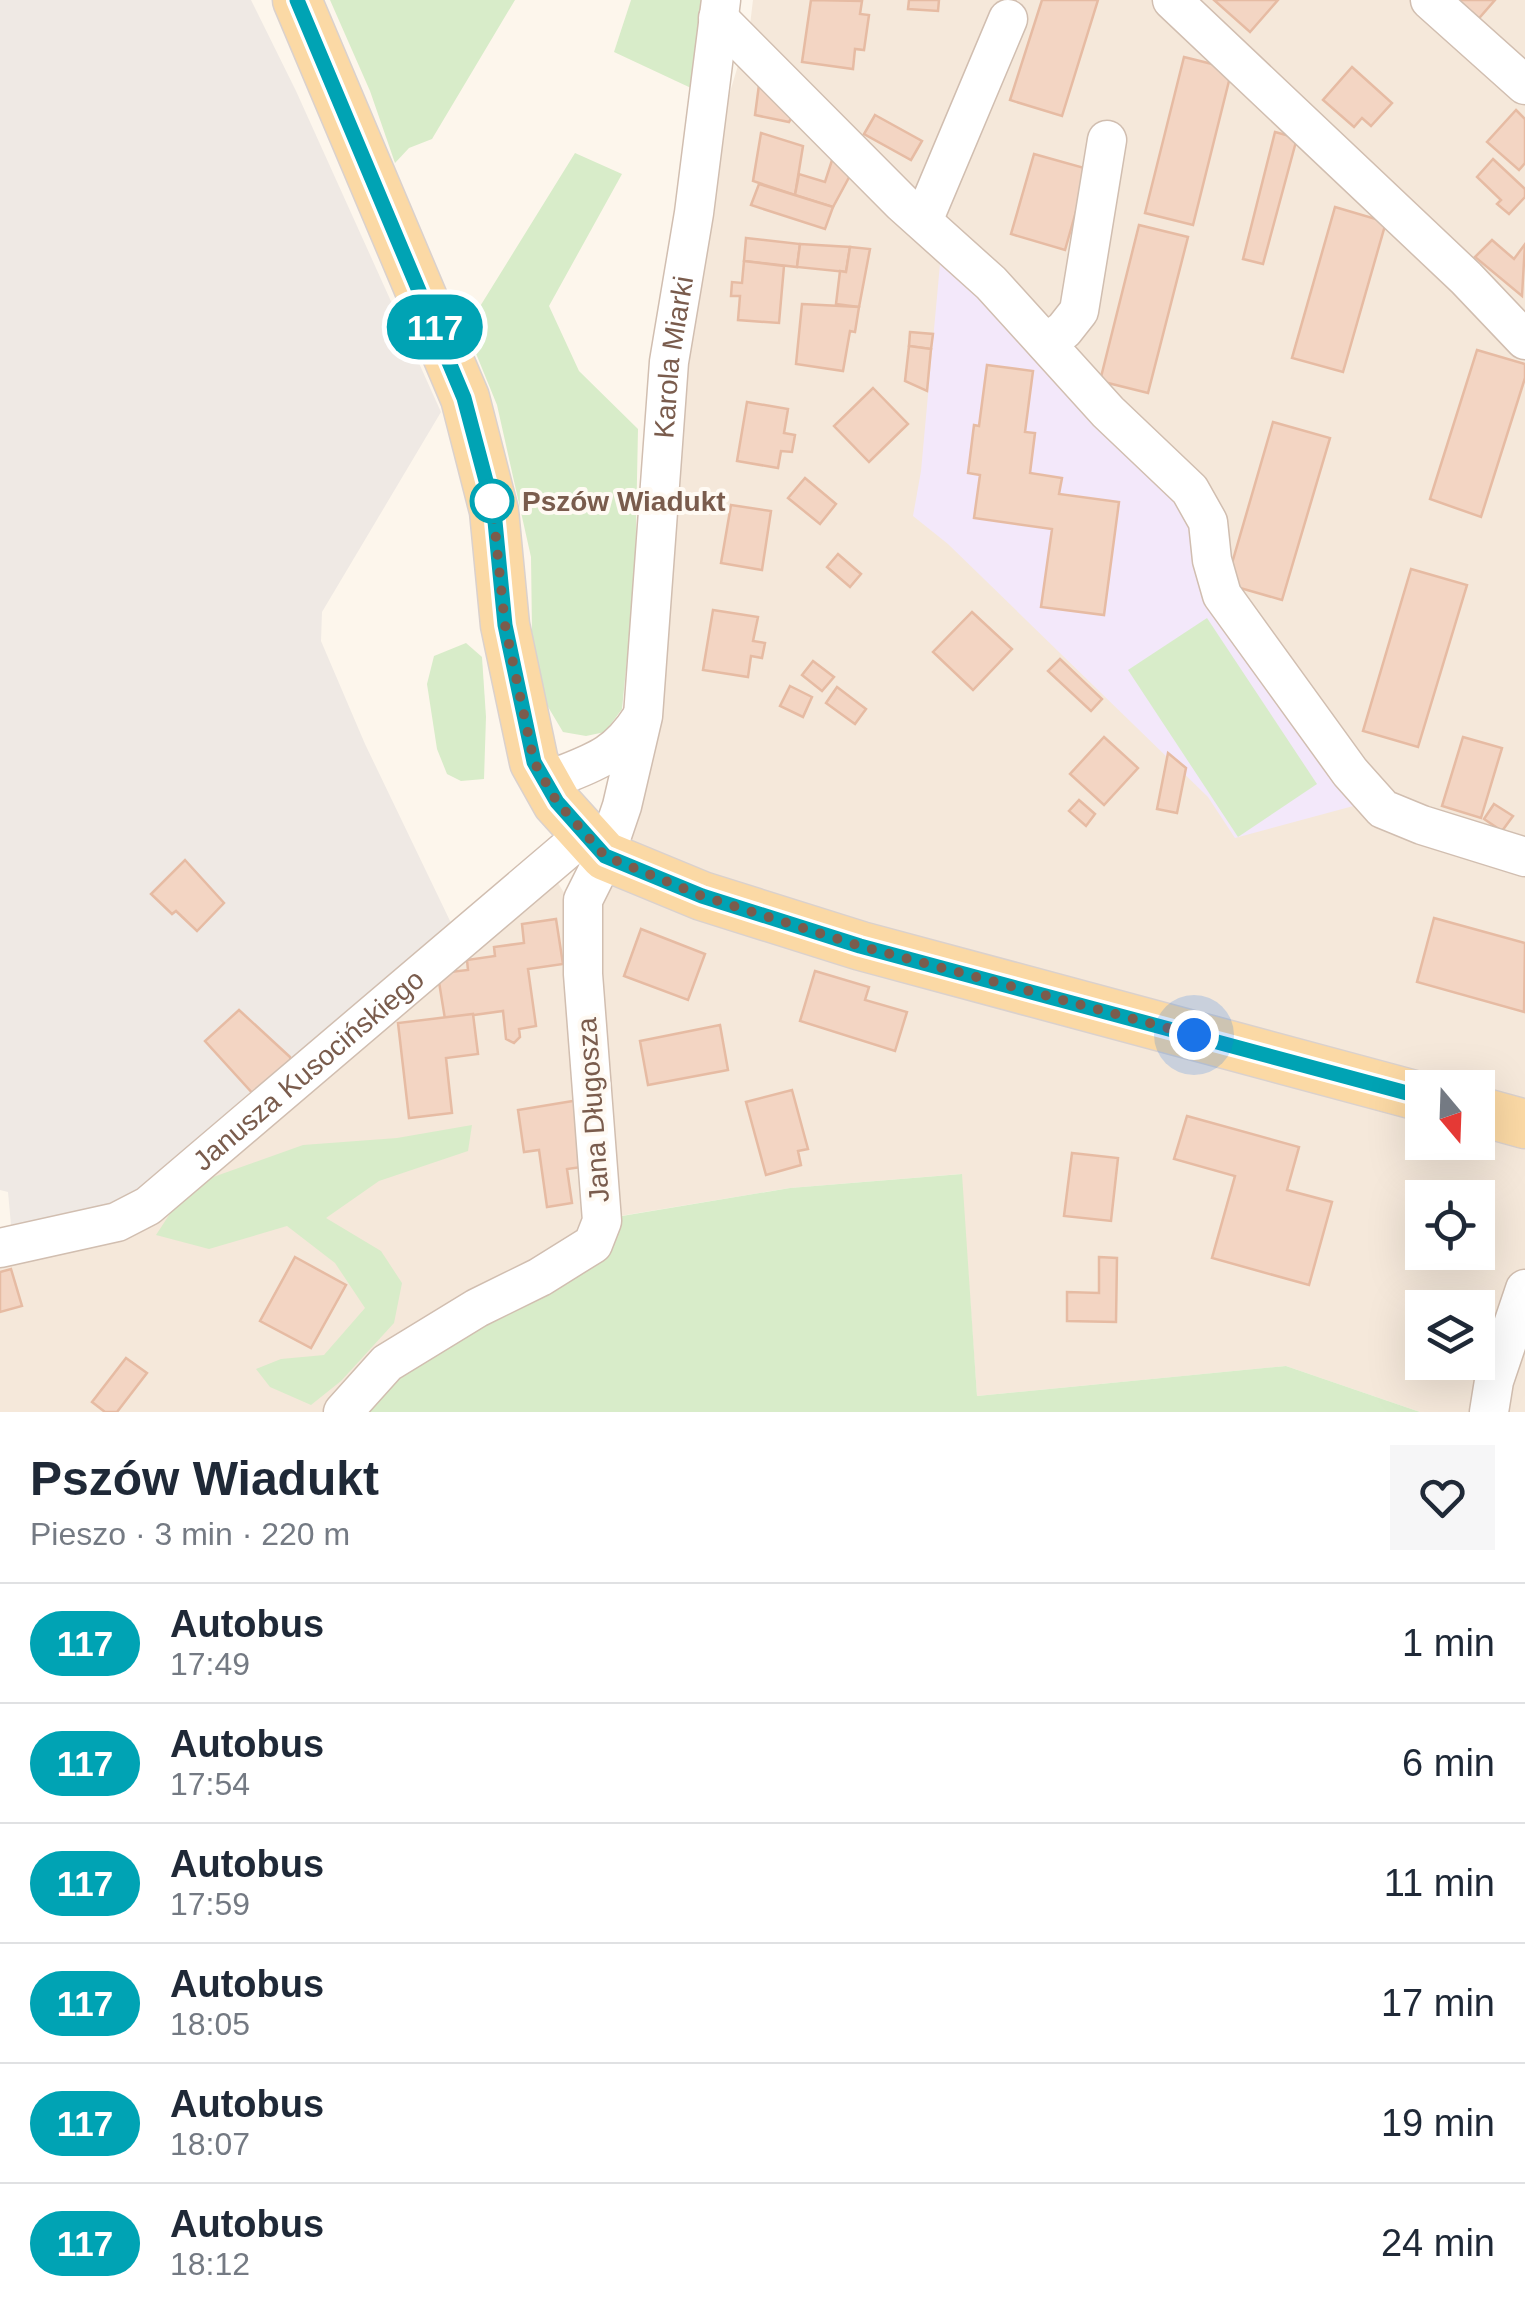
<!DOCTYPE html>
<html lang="pl">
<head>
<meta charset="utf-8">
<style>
  body { margin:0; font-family:Arial,sans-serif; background:#f6f6f7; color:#1f2937; height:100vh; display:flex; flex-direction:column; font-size:38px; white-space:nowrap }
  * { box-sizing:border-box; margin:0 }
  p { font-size:32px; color:#747a83 }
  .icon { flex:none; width:55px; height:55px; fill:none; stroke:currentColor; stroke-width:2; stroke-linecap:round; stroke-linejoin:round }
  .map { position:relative; height:1412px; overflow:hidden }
  .sheet { display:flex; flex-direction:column; background:#fff; flex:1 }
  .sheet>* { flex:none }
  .badge { padding:0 20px; border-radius:32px; font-size:35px; line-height:65px }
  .needle { width:65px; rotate:161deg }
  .controls { position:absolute; left:1405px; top:1070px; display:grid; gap:20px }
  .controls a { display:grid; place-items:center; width:90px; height:90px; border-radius:0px; background:#fff; box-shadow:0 10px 40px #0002; font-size:50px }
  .you { position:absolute; width:50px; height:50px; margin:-25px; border:8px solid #fff; border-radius:50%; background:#1a73e8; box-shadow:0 0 0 15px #1a73e833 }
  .map>.badge { position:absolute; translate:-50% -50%; box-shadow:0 0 0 5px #fff }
  .round { display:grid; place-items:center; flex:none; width:105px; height:105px; border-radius:0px; background:#f6f6f7 }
  .head { display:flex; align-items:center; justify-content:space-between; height:170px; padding:0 30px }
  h1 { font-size:48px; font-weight:600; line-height:75px }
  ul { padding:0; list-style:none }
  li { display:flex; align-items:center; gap:30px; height:120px; padding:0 30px; border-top:2px solid #e0e1e3 }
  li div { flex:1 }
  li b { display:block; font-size:38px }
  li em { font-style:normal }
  li .badge { min-width:110px; font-weight:700; text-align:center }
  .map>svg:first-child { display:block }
  .residential { fill:#f5e8da; fill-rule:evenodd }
  .industrial { fill:#efe9e4 }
  .education { fill:#f3e8fa }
  .green { fill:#d8ecc9 }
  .building { fill:#f3d5c3; stroke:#e6bba3; stroke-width:2.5 }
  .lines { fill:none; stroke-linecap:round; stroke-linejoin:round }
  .minor-casing { stroke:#d1beb0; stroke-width:41 }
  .major-casing { stroke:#dad1cd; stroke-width:51 }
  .minor { stroke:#fff; stroke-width:38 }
  .major { stroke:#fbd9a5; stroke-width:48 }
  .line-casing { stroke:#fff; stroke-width:22 }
  .line { stroke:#00a3b4; stroke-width:15 }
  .walk { stroke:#7a5c4d; stroke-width:10; stroke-dasharray:0 18 }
  .stop-dot { fill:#fff; stroke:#00a3b4; stroke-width:5 }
  .labels { text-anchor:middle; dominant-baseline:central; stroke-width:8; stroke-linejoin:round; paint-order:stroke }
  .street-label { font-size:28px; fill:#7a5c4d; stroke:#fffaf3 }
  .stop-label { font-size:28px; font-weight:bold; fill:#7a5c4d; stroke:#fffaf3; text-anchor:start }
</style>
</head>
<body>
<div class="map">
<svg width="1525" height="1412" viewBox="0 0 1525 1412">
  <rect width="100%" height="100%" fill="#fdf6ec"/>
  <g class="residential">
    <path d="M753,0h772v1412h-105l-134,-46 -309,30 -16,-222 -171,14 -188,31 -10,-246 103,-763 55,-185zM1422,1088h56v54h-56zM1422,1198h56v54h-56zM1422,1308h56v54h-56z"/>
    <path d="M556,880l17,27 17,292 -11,37 -198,117 -58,59h-323v-154z"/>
  </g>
  <path class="industrial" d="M0,0h251l45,91 145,321 -119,200 -1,29 44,103 87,181 -199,179 -132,99 -69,17 -41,5 -3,-33 -8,-2z"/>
  <path class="education" d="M955,261l205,214 197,330 -122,33 -27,-41 -260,-253 -35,-28 8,-45 19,-207z"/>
  <g class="green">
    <path d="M330,0h185l-83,139 -23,9 -14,15 -25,-72z"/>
    <path d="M631,0h74l-14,88 -77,-36z"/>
    <path d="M575,153l47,21 -73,132 30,65 59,58 -3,150 -13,130 -17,23 -19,4 -23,-4 -25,-42 -6,-58 -1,-75 -34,-152 -31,-76z"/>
    <path d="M1207,618l110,166 -79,53 -110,-167z"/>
    <path d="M466,643l16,14 4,60 -2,62 -23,2 -14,-7 -10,-25 -10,-65 7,-28z"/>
    <path d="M472,1125l-4,26 -89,30 -53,37 55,33 21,32 -8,40 -53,58 -30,24 -41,-18 -14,-18 25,-10 43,-4 41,-47 -30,-45 -48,-37 -78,23 -53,-14 32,-49 115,-41 94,-7z"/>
    <path d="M962,1174l15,222 309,-30 134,46h-1054l47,-52 203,-143 174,-29z"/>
  </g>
  <g class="building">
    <path d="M811,0l51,1 -2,13 9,1 -5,35 -9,-1 -2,20 -51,-7z"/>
    <path d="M909,0h30l-1,11 -30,-2z"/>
    <path d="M1042,0h56l-36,116 -52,-16z"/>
    <path d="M1214,0h64l-28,32z"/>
    <path d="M1447,0h48l-21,24z"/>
    <path d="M1184,57l48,12 -39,156 -48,-12z"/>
    <path d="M1352,67l40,36 -21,23 -9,-8 -8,9 -31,-27z"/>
    <path d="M760,77l34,36 -5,9 -34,-7z"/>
    <path d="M1516,110l9,9v44l-6,7 -32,-28z"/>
    <path d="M875,115l47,26 -11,19 -47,-26z"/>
    <path d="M1275,132l22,6 -34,126 -20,-5z"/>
    <path d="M761,133l42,13 -8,49 -42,-14z"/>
    <path d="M835,151l18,19 -20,37 -38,-12 4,-21 26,8z"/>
    <path d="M1034,154l54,15 -23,81 -54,-16z"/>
    <path d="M1493,159l32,30v8l-16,17 -12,-10 4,-4 -24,-23z"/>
    <path d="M759,184l74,23 -8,22 -74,-24z"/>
    <path d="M1335,207l51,15 -43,150 -51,-14z"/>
    <path d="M1139,225l49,12 -40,156 -48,-12z"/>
    <path d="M746,238l54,6 -3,23 -53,-6z"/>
    <path d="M1492,240l22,19 11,-15 -3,52 -47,-39z"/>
    <path d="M800,244l50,3 -4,25 -49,-5z"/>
    <path d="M850,247l20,2 -11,58 -23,-3 4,-33 6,1z"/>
    <path d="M744,261l40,5 -5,57 -41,-3 2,-24h-9l1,-14 10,1z"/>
    <path d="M802,304l57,3 -4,25 -5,-1 -7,40 -47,-7z"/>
    <path d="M910,332l23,2 -2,15 -22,-3z"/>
    <path d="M909,346l22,3 -4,42 -22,-10z"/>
    <path d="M1477,350l48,14v14l-44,139 -51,-18z"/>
    <path d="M987,365l46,6 -8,61 10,1 -5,40 32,5 -3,16 60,8 -15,113 -63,-8 11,-78 -78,-11 6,-43 -12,-2 6,-48 5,1z"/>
    <path d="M873,388l35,36 -39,38 -35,-36z"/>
    <path d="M747,402l41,7 -4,24 11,2 -3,17 -11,-1 -3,17 -41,-7z"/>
    <path d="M1273,422l57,16 -48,162 -56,-16z"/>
    <path d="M805,478l31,26 -16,20 -32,-26z"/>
    <path d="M731,505l40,6 -9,59 -41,-7z"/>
    <path d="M838,554l23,20 -11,13 -23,-20z"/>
    <path d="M1411,569l56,16 -49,162 -55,-16z"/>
    <path d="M713,610l45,7 -5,24 12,2 -3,15 -11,-2 -3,21 -45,-7z"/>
    <path d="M972,612l40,37 -39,41 -40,-38z"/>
    <path d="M1060,659l42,40 -11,12 -43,-40z"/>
    <path d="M813,661l21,16 -12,14 -20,-16z"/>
    <path d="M790,686l22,11 -9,20 -23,-11z"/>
    <path d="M837,687l29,22 -11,15 -29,-21z"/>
    <path d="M1104,737l34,31 -34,37 -34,-31z"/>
    <path d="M1463,737l39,11 -21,70 -39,-12z"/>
    <path d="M1168,753l18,15 -9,45 -20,-4z"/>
    <path d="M1079,800l16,14 -9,12 -17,-15z"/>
    <path d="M1494,804l19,12 -11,15 -18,-12z"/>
    <path d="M185,860l39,43 -27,28 -21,-20 -4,3 -21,-20z"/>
    <path d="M1434,918l91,25 -1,69 -107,-30z"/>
    <path d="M556,919l7,45 -35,5 8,57 -17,3 1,8 -6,6 -8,-4 -3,-28 -58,8 -6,-37 11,-10 18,-2 -1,-10 28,-4 -1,-9 30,-4 -2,-19z"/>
    <path d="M641,929l64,25 -17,46 -64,-24z"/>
    <path d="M815,971l54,16 -4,13 42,12 -12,39 -95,-30z"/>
    <path d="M239,1010l51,47 2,11 -36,29 -51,-56z"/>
    <path d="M473,1014l5,40 -32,4 6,55 -43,5 -11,-95z"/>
    <path d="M720,1025l8,45 -80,15 -8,-44z"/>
    <path d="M792,1090l16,59 -10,2 3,14 -35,10 -20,-73z"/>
    <path d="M579,1100l10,66 -22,3 5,34 -25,4 -8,-57 -15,2 -6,-42z"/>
    <path d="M1187,1116l112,31 -12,43 45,12 -23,83 -97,-27 23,-82 -61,-17z"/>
    <path d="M1072,1153l46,5 -7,63 -47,-5z"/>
    <path d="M295,1257l51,28 -35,63 -51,-27z"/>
    <path d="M1099,1257l18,1 -1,64 -49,-1v-29l32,1z"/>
    <path d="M11,1269l11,37 -22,6v-40z"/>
    <path d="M126,1358l21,15 -30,39h-12l-13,-10z"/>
  </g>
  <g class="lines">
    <g class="minor-casing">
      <g id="minor">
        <path d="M1172,0l294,278 59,62"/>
        <path d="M1430,0l95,85"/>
        <path d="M718,18l184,185 89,80 117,129 82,78 18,32 4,38 10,35 128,177 33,37 39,16 103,32"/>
        <path d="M923,221l85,-202"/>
        <path d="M1046,343l18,-13 15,-19 28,-171"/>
        <path d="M545,782c45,-19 69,-22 96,-64"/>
        <path id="s1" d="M0,1248l117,-26 31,-16 437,-372"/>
        <path id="s2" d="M343,1412l44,-49 90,-55 63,-31 53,-33 9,-23 -19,-247v-74l22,-44 17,-50 21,-90 26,-354 25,-149 27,-213"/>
        <path d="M1489,1412l5,-31 31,-92"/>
      </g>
    </g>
    <g class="major-casing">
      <g id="major">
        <path d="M297,0l168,398 29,113 11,114 29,137 23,41 48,53 97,40 159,50 561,151"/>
        <path d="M1478,1111l47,13"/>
      </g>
    </g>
    <use href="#minor" class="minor"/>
    <use href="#major" class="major"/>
  </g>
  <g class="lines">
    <g class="line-casing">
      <path id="line" d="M297,0l167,398 30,113 11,114 29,137 23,40 48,54 97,40 158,50 562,151"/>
    </g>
    <use href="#line" class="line"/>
    <path class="walk" d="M492,501l13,124 29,137 23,40 48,54 97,40 158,50 334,89"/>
  </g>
  <circle class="stop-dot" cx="492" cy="501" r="20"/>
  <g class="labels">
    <g class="street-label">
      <text stroke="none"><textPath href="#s2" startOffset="1205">Karola Miarki</textPath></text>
      <text stroke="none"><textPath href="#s1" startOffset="365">Janusza Kusocińskiego</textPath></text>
      <text transform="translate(593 1110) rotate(-94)">Jana Długosza</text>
    </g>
    <g class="stop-label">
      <text x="522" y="501">Pszów Wiadukt</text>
    </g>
  </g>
</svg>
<div class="controls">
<a><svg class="needle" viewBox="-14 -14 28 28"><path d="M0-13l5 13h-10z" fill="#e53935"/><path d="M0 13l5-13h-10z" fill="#747a83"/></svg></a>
<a><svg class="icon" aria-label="locate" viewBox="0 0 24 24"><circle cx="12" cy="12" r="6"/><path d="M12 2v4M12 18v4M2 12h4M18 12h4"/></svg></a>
<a><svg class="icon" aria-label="layers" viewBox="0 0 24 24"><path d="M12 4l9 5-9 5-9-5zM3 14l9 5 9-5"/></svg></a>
</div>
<div class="you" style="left:1194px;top:1035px"></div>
<b class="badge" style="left:435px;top:327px;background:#00a3b4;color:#fff">117</b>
</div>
<section class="sheet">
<div class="head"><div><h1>Pszów Wiadukt</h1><p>Pieszo · 3 min · 220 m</p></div><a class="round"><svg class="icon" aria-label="heart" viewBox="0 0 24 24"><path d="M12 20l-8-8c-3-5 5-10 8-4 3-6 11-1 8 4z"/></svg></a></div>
<ul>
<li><span class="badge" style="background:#00a3b4;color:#fff">117</span><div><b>Autobus</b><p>17:49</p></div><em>1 min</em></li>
<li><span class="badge" style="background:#00a3b4;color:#fff">117</span><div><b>Autobus</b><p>17:54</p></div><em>6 min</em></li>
<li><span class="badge" style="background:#00a3b4;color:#fff">117</span><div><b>Autobus</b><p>17:59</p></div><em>11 min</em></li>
<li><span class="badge" style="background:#00a3b4;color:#fff">117</span><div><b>Autobus</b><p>18:05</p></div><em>17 min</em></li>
<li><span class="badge" style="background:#00a3b4;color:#fff">117</span><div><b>Autobus</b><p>18:07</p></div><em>19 min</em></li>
<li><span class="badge" style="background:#00a3b4;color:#fff">117</span><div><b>Autobus</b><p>18:12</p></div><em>24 min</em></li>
</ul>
</section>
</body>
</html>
